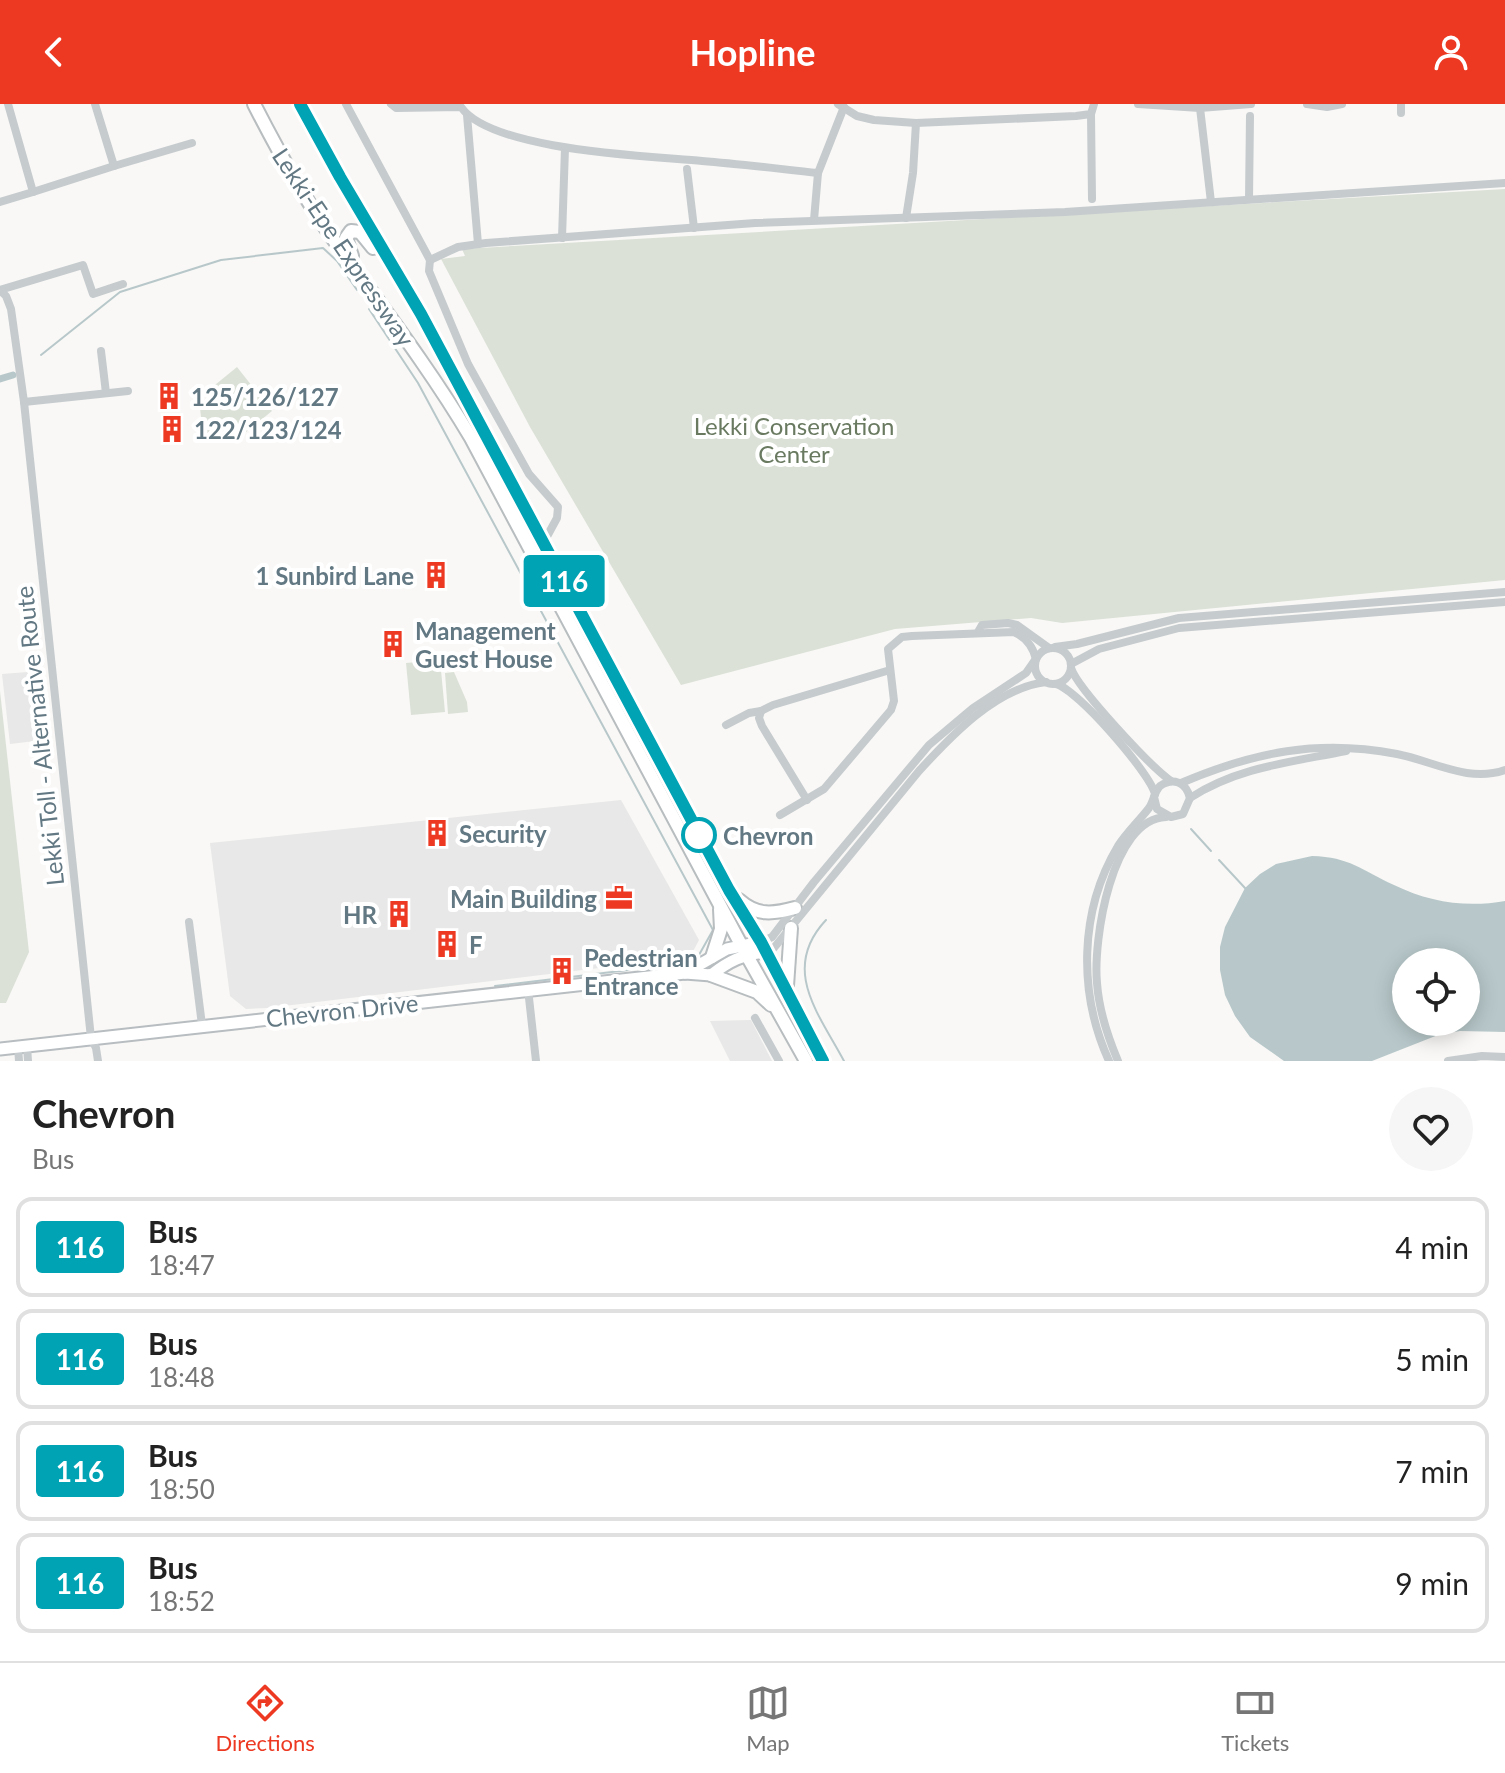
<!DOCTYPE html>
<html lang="en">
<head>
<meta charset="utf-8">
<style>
  body { margin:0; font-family:Lato,sans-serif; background:#f6f6f6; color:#222; height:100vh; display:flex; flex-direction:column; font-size:30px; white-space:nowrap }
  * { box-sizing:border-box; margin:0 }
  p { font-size:26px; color:#767676 }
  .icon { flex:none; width:44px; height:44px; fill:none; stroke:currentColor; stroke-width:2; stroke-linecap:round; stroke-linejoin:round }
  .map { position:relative; height:957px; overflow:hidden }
  .side { display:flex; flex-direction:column; background:#fff; flex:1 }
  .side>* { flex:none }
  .badge { padding:0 16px; border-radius:6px; font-size:28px; line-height:52px }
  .controls { position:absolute; left:1392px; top:844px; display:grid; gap:16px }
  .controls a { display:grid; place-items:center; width:88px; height:88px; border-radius:50%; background:#fff; box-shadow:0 4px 20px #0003; font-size:40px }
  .map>.badge { position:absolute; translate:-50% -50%; box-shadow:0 0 0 4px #fff }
  .round { display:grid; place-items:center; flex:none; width:84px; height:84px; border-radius:42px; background:#f6f6f6 }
  .headline { display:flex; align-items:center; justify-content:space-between; height:136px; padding:0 32px }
  h1 { font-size:38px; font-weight:700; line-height:60px }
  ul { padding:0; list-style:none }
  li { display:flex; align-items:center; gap:24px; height:100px; margin:0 16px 12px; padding:0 16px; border:4px solid #e0e0e0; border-radius:16px }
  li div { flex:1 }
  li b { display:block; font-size:30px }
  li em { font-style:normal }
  li .badge { min-width:88px; font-weight:700; text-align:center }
  header { display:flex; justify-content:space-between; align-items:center; height:104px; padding:0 32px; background:#ed3922; color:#fff; font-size:36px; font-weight:700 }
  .tabs { display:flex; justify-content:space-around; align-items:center; height:112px; border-top:2px solid #e0e0e0; background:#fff; font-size:22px; color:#767676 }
  .tabs a { display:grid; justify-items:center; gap:4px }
  .tabs .current { color:#ed3922 }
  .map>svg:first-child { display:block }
  .built { fill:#e7e8e7 }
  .green { fill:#dbe1d7 }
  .water { fill:#b8c8ca; fill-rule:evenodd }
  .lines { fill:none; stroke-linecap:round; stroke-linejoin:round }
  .stream { stroke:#b8c8ca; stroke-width:2 }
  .canal { stroke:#b8c8ca; stroke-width:7 }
  .major-casing { stroke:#b7bdc0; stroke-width:15 }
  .highway-casing { stroke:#b8bdbf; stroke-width:16 }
  .minor { stroke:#c6cbce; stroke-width:8 }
  .major { stroke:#fff; stroke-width:11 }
  .highway { stroke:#fff; stroke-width:12 }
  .line-casing { stroke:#fff; stroke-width:18 }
  .line { stroke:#00a3b4; stroke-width:12 }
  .stop-dot { fill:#fff; stroke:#00a3b4; stroke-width:4 }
  .labels { text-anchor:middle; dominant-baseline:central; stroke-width:8; stroke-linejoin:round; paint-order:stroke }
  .street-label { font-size:24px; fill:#627883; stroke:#fff }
  .poi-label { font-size:24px; font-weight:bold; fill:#627883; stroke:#fff; text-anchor:start }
  .park-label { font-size:24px; fill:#697a61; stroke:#fff }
  .stop-label { font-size:24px; font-weight:bold; fill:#627883; stroke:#fff; text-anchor:start }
</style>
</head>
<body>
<header><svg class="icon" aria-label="back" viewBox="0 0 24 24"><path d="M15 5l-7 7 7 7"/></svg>Hopline<svg class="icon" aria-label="person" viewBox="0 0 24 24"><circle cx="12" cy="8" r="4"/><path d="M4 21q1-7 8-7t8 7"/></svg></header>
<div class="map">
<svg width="1505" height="957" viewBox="0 0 1505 957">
  <rect width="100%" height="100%" fill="#f9f8f6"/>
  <g class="built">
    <path d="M28,568l7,69 -25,3 -8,-70z"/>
    <path d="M621,696l78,140 -9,17 -423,51 -21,1 -16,-13 -20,-153z"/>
    <path d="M751,916l21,41h-42l-20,-40z"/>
  </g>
  <g class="green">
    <path d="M1505,85v391l-443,43 -31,-5 -136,11 -214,56 -151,-258 -89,-168 24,-3 -3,-7z"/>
    <path d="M237,263l35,44 -27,22 -12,-14 1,16 -28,4 -3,-3 -3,-28 22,-3 -12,-16z"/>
    <path d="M440,556l5,52 -34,3 -5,-52z"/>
    <path d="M454,568l13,30 1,10 -20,2 -3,-41z"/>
    <path d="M0,587l29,261 -23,51h-6z"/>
  </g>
  <path class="water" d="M1312,752c38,1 49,14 82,29 35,17 72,23 111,16v131l-45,-1 -22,4 -66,26h-88l-34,-24 -15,-21 -10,-21 -5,-25v-23l5,-20 20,-39 15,-14 16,-10zM1406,858h60v60h-60z"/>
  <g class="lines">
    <g class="stream">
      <path d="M369,205l49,74 295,547 -18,32 -200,24"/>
      <path d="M41,251l79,-63 101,-32 102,-12 14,13 20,29"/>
      <path d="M1191,725l20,22"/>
      <path d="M1219,756l26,28"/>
      <path d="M826,816c-46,49 -7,94 18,141"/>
    </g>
    <path class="canal" d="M0,275l13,-4"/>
    <g class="major-casing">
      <g id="major">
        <path d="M685,869l42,-24 34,-7"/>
        <path d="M0,945l685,-76 26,2c18,-14 32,-21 55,-23"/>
      </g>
    </g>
    <g class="highway-casing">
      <g id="highway">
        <path d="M254,0c23,45 48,91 77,132 48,67 98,131 140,202l275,516 60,107"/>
        <path d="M300,0l40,73 81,137 308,576 32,52 62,119"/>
        <path d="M352,152l-6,-18 5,-7 9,1 13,16"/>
        <path d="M739,796c18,16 34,14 56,8"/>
        <path d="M712,853l9,-28 -1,-20"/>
        <path d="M711,871l46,17 14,13"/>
        <path d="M787,882l4,-58"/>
      </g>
    </g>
    <g class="minor">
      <path d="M346,0l84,156 -1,11 39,93 61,110 29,33 -1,11 -13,24"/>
      <path d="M391,0l5,4 65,-1c31,44 189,49 241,54 39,3 78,8 116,12"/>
      <path d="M838,0l19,12 17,4 42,3 160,-7 15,-2 3,-10"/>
      <path d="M1138,0l62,4"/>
      <path d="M1307,0l20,3 15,-3"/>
      <path d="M1401,0v9"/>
      <path d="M1091,10l1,85"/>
      <path d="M467,11l11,129"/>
      <path d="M114,62l78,-23"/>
      <path d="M687,65l7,59"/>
      <path d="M33,88l81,-26 -19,-62"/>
      <path d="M1249,95l1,-83"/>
      <path d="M0,98l33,-10 -25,-88"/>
      <path d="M1211,98l-11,-94 51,-4"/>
      <path d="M906,114l7,-45 3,-50"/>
      <path d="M814,116l4,-47 26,-66"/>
      <path d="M562,134l3,-90"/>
      <path d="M430,156l28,-13 28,-4 269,-20 310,-11 440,-29"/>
      <path d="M101,247l5,42"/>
      <path d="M24,298l104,-11"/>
      <path d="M978,528l4,-7 26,-2 9,2 32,23"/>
      <path d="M1055,543l22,-3 102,-26 326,-26"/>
      <circle cx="1053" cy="562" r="18"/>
      <path d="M1071,560l28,-15 80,-21 326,-26"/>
      <path d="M1071,564c7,21 80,99 100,113"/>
      <path d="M1056,580c21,5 94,89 99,110"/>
      <path d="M726,621l23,-12 12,-2"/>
      <path d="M1181,679c73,-31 137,-44 216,-29 36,7 71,29 108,16"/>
      <path d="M1190,694c47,-31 102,-36 156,-47"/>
      <path d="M807,696l-45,-74 -3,-8 2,-7 12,-6 117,-35"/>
      <path d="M780,711l44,-26 67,-79 3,-9 -6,-52 14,-12 10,-1 102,-4c11,5 19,15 22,27"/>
      <path d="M189,818l13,103"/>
      <path d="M761,838l11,-5 42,-55 115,-137 44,-37 53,-35 9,-13"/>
      <path d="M766,848l7,-3 146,-178c32,-35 77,-83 127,-89"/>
      <path d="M528,885l8,72"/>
      <path d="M755,914l24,43"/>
      <path d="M27,942l1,15"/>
      <path d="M18,943l1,14"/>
      <path d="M98,957l-2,-13 -5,-10 -67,-636 -13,-93 -5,-13 -6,-6 83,-25 10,29 30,-10"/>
      <path d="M1109,957c-31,-68 -30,-150 9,-215 9,-14 21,-25 31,-38 5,-7 5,-16 11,-22 13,-9 26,-4 30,12l-7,16 -12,3 -14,-8 -3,-12"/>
      <path d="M1118,957c-11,-26 -19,-50 -21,-78 -4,-42 14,-164 69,-166"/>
      <path d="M1448,957l34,-5 23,1"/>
    </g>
    <use href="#major" class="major"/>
    <use href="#highway" class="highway"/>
  </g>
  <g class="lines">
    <g class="line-casing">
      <path id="line" d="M300,0l40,73 81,137 308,576 32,52 62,119"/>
    </g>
    <use href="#line" class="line"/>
  </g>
  <defs>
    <g id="building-bare" transform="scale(2.16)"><path d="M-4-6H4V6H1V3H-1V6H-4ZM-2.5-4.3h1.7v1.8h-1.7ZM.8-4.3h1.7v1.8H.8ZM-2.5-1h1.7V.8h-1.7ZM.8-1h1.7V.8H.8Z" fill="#ed3922" stroke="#fff" stroke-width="2.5" paint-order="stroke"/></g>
    <g id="office-bare" transform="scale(2.16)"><path d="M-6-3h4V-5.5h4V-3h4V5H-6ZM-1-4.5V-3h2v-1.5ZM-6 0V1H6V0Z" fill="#ed3922" stroke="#fff" stroke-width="2.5" paint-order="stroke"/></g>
  </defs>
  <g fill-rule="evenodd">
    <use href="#building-bare" x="169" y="292"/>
    <use href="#building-bare" x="172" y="325"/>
    <use href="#building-bare" x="436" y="471"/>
    <use href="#building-bare" x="393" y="540"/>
    <use href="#building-bare" x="437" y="729"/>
    <use href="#office-bare" x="619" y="794"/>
    <use href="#building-bare" x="399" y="810"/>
    <use href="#building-bare" x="447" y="840"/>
    <use href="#building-bare" x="562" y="867"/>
  </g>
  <circle class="stop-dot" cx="699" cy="731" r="16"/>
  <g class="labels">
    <g class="street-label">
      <text transform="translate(344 143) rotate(56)">Lekki-Epe Expressway</text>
      <text transform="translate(39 632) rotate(-96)">Lekki Toll - Alternative Route</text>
      <text transform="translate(342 906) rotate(-6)">Chevron Drive</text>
    </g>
    <g class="poi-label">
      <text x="191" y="292">125/126/127</text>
      <text x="194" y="325">122/123/124</text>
      <text x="414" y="471" text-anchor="end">1 Sunbird Lane</text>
      <text x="415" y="526">Management<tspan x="415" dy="28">Guest House</tspan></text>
      <text x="459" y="729">Security</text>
      <text x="597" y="794" text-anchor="end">Main Building</text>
      <text x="377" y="810" text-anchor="end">HR</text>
      <text x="469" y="840">F</text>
      <text x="584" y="853">Pedestrian<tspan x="584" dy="28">Entrance</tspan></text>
    </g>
    <g class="park-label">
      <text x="794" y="321">Lekki Conservation<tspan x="794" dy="28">Center</tspan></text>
    </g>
    <g class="stop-label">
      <text x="723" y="731">Chevron</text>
    </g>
  </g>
</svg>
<div class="controls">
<a><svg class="icon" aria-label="locate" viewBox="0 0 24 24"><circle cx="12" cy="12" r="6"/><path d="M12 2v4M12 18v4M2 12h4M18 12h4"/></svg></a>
</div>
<b class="badge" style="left:564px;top:477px;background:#00a3b4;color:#fff">116</b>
</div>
<section class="side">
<div class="headline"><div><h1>Chevron</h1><p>Bus</p></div><a class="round"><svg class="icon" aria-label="heart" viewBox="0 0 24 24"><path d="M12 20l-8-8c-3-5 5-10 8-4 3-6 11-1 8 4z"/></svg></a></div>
<ul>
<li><span class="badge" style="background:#00a3b4;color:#fff">116</span><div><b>Bus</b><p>18:47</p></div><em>4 min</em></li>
<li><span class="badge" style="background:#00a3b4;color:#fff">116</span><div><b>Bus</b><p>18:48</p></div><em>5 min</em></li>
<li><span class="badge" style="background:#00a3b4;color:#fff">116</span><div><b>Bus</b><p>18:50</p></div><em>7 min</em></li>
<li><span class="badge" style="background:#00a3b4;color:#fff">116</span><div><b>Bus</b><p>18:52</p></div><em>9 min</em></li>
</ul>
</section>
<nav class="tabs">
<a class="current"><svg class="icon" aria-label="directions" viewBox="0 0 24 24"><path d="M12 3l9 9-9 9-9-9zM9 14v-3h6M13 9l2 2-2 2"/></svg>Directions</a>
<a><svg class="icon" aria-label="map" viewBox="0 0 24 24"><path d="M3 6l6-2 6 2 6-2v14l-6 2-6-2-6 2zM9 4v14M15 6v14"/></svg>Map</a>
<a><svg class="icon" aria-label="tickets" viewBox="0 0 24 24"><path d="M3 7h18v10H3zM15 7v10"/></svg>Tickets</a>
</nav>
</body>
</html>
